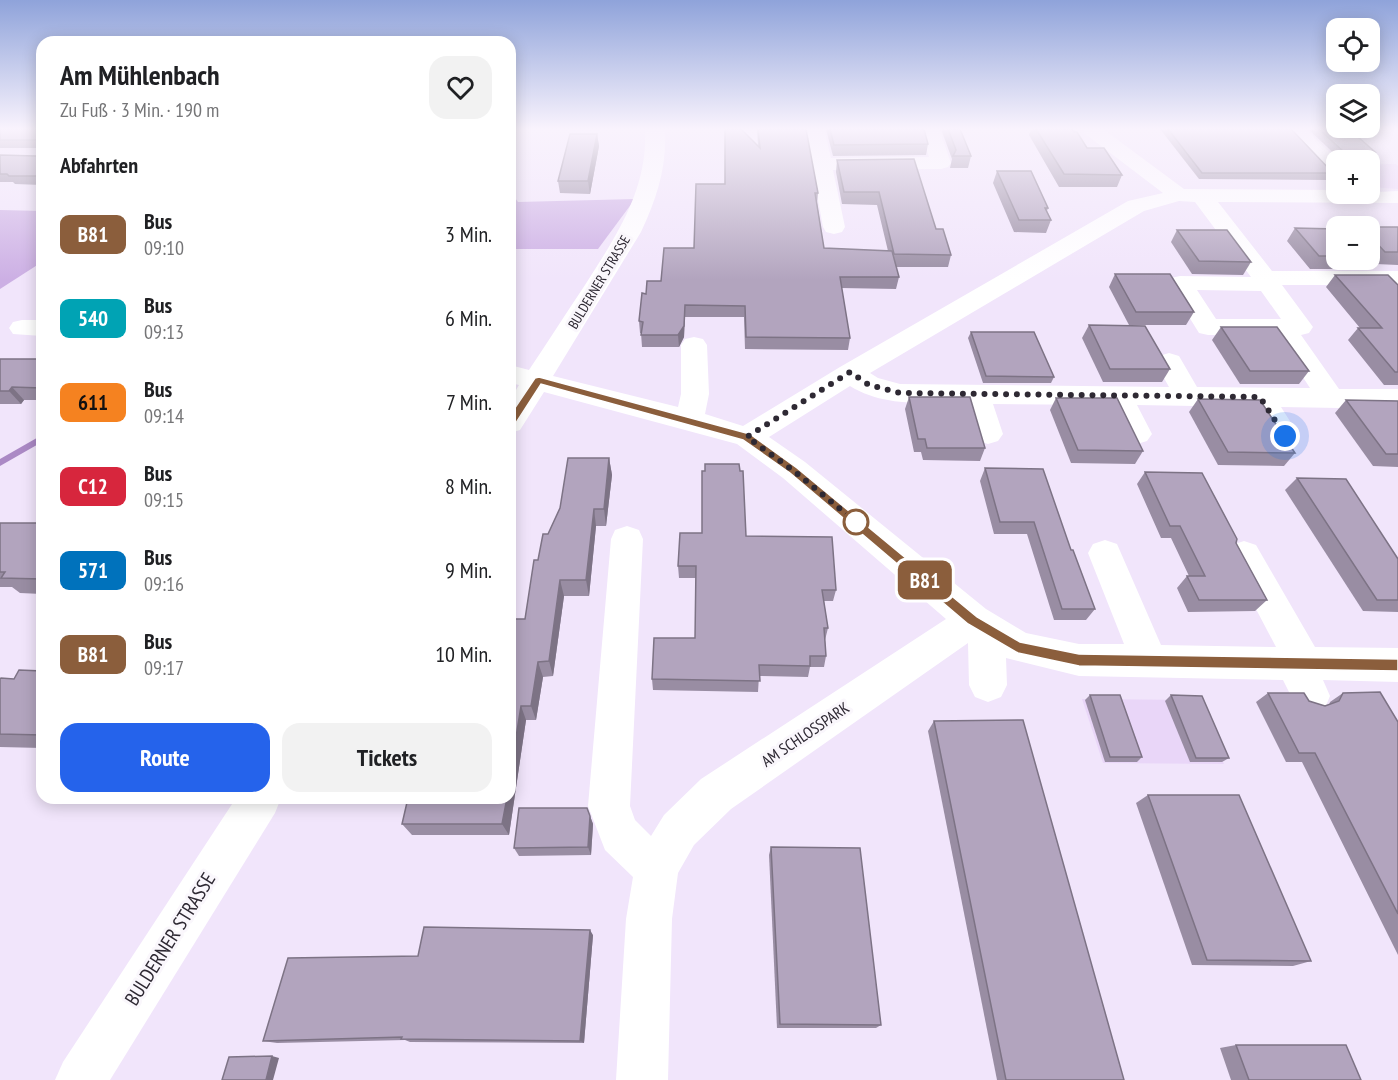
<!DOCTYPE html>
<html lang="de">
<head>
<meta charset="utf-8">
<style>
  body { margin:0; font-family:"PT Sans Narrow",sans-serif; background:#f2f2f2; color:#202124; height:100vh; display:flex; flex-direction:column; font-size:22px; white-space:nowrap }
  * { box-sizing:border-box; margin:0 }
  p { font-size:20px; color:#757577 }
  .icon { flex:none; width:33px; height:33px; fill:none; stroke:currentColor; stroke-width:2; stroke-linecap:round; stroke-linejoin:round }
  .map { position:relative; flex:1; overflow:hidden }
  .side { position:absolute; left:36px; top:36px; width:480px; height:768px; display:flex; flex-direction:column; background:#fff; border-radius:18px; box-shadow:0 3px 15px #0003 }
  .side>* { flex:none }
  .badge { padding:0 12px; border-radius:9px; font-size:21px; line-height:39px }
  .buttons { position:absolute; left:1326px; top:18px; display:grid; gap:12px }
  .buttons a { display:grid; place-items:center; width:54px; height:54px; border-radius:12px; background:#fff; box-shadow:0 3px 15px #0003; font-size:30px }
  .you { position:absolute; width:30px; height:30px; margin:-15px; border:4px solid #fff; border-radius:50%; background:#1a73e8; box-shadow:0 0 0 9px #1a73e833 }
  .map>.badge { position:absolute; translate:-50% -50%; box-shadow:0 0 0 3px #fff }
  h2 { padding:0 24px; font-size:22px; line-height:54px }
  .round { display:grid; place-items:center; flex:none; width:63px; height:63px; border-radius:18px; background:#f2f2f2 }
  .head { display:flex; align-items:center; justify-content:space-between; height:102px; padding:0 24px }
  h1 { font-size:28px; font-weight:800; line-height:45px }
  .primary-button { display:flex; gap:12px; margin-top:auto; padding:12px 24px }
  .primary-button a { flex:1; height:69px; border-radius:18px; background:#2563eb; color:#fff; font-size:24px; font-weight:800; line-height:69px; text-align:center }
  .primary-button a+a { background:#f2f2f2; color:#202124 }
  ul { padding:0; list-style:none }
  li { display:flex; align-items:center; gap:18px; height:84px; padding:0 24px }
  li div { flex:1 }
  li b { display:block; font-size:22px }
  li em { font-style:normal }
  li .badge { min-width:66px; font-weight:700; text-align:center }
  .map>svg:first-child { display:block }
  .built { fill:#e9d6f8 }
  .green { fill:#ccafe4 }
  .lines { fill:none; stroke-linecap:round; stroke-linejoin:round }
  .stream { fill:#ab89c5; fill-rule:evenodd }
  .minor { fill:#fff; fill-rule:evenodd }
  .wall { fill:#998da3 }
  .shaded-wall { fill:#7d7385 }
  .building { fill:#b2a4be; stroke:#7d7385; stroke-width:1.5 }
  .line { fill:#8b5e3c; stroke:#fff; stroke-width:1.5 }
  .walk { stroke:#2e2933; stroke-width:6; stroke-dasharray:0 10.8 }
  .stop-dot { fill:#fff; stroke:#8b5e3c; stroke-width:3 }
  .labels { text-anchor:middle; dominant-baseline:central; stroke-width:6; stroke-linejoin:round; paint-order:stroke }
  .far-street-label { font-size:14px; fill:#2e2933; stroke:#faf7fc }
  .street-label { font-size:16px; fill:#2e2933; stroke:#faf7fc }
  .near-street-label { font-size:20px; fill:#2e2933; stroke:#faf7fc }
</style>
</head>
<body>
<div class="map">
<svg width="1398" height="1080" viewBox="0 0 1398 1080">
  <rect width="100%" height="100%" fill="#f1e5fb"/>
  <g class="built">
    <path d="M1370,164h26l2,2v23l-28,-2z"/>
    <path d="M1082,699l114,1 28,64 -121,-1z"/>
  </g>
  <g class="green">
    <path d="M510,191l8,11 117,-3 -37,50h-88z"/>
    <path d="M0,210l42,1v51l-42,27z"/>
  </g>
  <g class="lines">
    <path class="stream" d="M42,435v7l-42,24v-7z"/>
    <g class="minor">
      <path d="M645,129h20c2,38 -8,69 -24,103l-88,144 125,31 3,-13v-49l4,-6 9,-2 9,2 4,6 2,49 -4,20 38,12 97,-59 288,-166 35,-8 -79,-60 -2,-4h21l81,60 152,1v4l62,-3v12l-180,-1 54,69h126v14h-116l31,42 -4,6 -8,2 38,54h59v20l-117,-2 19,30 -5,7 -10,3 -10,-3 -23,-37 -115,-2 15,29 -5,7 -10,3 -10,-3 -18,-36 -116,-1 10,30 -5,7 -10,3 -10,-3 -13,-38c-38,0 -82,4 -115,-17l-81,51 36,25 181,147 40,24 53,11h45l-36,-91 5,-9 12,-4 12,4 44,101 115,2 -49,-93 5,-9 12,-4 12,4 59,102 83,1v34l-75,-2 7,16 -5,12 -14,5 -14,-5 -14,-28 -204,-4 -73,-18 1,27 -6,12 -13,5 -13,-5 -6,-12 -1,-42 -237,166 -37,36 -16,28 -6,46 -4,161h-52l10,-161 7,-42 -28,-27 -17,-44 23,-267 4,-9 12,-4 12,4 4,9 -13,267 5,14 16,16 13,-21 37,-36 245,-160 -163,-141 -46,-34 -193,-52 -24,38 -10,3v-33l9,-15 -9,-2v-18l19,5c19,-28 37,-57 56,-85 31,-49 63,-95 60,-156zM1179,201l16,1 56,75 -71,-1 -9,2 -3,5 31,50 9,2h67l35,53 -113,-1 -18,-31 -10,-3 -10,3 -4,6 14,25 -269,-3 -22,-6 -8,-5 274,-162zM1197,290l64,1 20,28h-65z"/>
      <path d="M805,129h19l7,29 98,-1 -9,-28h19l12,34 -3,4 -7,2 -108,1 12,57 -3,5 -8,2 -8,-2 -3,-5z"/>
      <path d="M1285,129h20l33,31 -2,16 -7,-2z"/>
      <path d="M22,320h20v16l-29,-2 -4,-6 4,-6z"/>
      <path d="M236,798h45l-6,15 -165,267h-55l8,-18z"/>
    </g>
  </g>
  <g class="wall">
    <path d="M0,129h42v56l-27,-1 -2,-2h-13v-27l36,1 3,-2v-6h-39z"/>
    <path d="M757,129h49l12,64 -1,10 7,45 64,3 -11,-46 -35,-1 -6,-32 1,-12 99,69 15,26 -3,12h-52l3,10 -3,12 -55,-1 9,50 -2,12 -103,-1 -1,-32h-59l-1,20 -5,10h-37l-1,-14h-1l-1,-12 7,-27 15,-13 33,-33 31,-64 33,-38z"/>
    <path d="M826,129h98l4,15 -2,11 -93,1z"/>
    <path d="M941,129h19l11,27 -3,12h-18l2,-9z"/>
    <path d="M1031,129h41l15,19 35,27 -5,12h-58l-30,-52z"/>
    <path d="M1160,129h131l42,44 -4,7 -130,-1z"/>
    <path d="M1308,129h41l26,23 -5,7h-30z"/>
    <path d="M597,134l2,12 -9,48 -30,-1 -2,-12z"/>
    <path d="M997,171l51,37 -1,3 4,9 -5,13 -32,-1 -21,-49z"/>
    <path d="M1370,227h28v38l-22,-1 -6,-6z"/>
    <path d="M1295,228l41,1v31h33l-7,9h-52l-23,-28z"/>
    <path d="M1177,230l74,32 -8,13 -51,-1 -21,-32z"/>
    <path d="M1115,274l79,38 -8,13h-57l-20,-38z"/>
    <path d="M1335,275l63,10v100h-14l-36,-45 10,-12h2l-34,-41z"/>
    <path d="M1089,325l81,44 -8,13h-59l-21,-44z"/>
    <path d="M1221,327l88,44 -10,13h-59l-28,-44z"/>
    <path d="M971,332l83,45 -3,6h-68l-15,-45z"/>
    <path d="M0,359h42v41h-18l-3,4h-21z"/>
    <path d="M909,397l76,51 -5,13 -57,-1 -2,-8h-7l-9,-43z"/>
    <path d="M1056,398l87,53 -8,13 -64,-1 -21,-53z"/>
    <path d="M1198,399l97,54 -11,13 -66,-1 -29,-53z"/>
    <path d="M1346,400l52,1v66l-25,-1 -38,-53z"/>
    <path d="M609,458l3,17 -6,51h-10l-7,70h-25l-11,80 -10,1 -7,43h-10l-17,115h-97l-10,-11 123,-205 13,-59 10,-26z"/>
    <path d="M985,468l86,82 24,59 -9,11h-32l-27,-86h-33l-14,-53z"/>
    <path d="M1145,472l91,71 31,57 -12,11 -67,1 -11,-24 10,-12h2l-18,-38h-10l-24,-54z"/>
    <path d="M1297,478l101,81v53l-35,-1 -78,-121z"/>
    <path d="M0,523h42v71l-22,-1 -8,-6h-12z"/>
    <path d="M746,536l90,54 -3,11h-9l4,27 -3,12 1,16 -2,11h-14l-2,10 -49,-1 -1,16 -105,-2 -1,-11 43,-41 1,-60h-17l-1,-12z"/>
    <path d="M42,671v77l-42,-1v-68h14z"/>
    <path d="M1268,693l41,8 16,5 4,-1 1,-3 13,-9 55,29v233l-96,-193h-16l-30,-60z"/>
    <path d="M1090,695l52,62 -5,5h-32l-20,-62z"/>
    <path d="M1171,695l58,63 -7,4h-32l-25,-61z"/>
    <path d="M934,721l190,359h-127l-69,-349z"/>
    <path d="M1148,795l163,166 -18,5 -101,-1 -56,-162z"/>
    <path d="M590,816l3,8 -2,31 -72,1 -5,-8z"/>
    <path d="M771,847l110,178 -5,3h-99l-8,-173z"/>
    <path d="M593,935l-9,108 -174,-1 -5,-2 -128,3 -14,-2 155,-85z"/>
    <path d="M1236,1045l125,35h-130l-11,-32z"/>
  </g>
  <g class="shaded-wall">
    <path d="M597,134l2,12 -9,48 -2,-13z"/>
    <path d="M685,305l-1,32 -5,10 -1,-12z"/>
    <path d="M12,387l12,13 -3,4 -12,-13z"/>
    <path d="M609,458l3,17 -6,51 -2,-17z"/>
    <path d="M594,509l2,17 -7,70 -3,-16z"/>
    <path d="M560,580l4,16 -11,80 -4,-15z"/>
    <path d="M538,662l5,15 -7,43 -5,-14z"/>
    <path d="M521,706l5,14 -17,115 -7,-11 5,-26h3v-23z"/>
    <path d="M590,816l3,8 -2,31 -3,-8z"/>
    <path d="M590,930l3,5 -9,108 -4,-2z"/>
    <path d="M272,1056l7,2 -6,22h-7z"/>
  </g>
  <g class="building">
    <path d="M0,129h42v47h-33l-2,-2h-7v-19l36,1 3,-2v-12l-2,-2h-37z"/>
    <path d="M725,129h16l19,19 -2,-19h48l12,64h-3l9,55 68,3 7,26h-59l10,61 -104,-1 -1,-31 -60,-1 -1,21 -6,9h-37l2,-13 -4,-1 3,-28 4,1 1,-13h14l3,-33h30l2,-64h29z"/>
    <path d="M830,129h94l4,15 -94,1z"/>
    <path d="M948,129h12l11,27h-18l3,-6z"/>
    <path d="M1036,129h36l2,3h3l10,16h17l18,27 -58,-1z"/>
    <path d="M1168,129h123l42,44h-131z"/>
    <path d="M1319,129h30l26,23h-31z"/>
    <path d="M570,134h27l-9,47h-30z"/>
    <path d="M914,159l22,70h7l8,26 -57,-1 -15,-62h-35l-7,-32z"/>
    <path d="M997,171h34l17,37h-3l6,12h-32z"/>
    <path d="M1370,227h28v25h-13l-15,-16z"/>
    <path d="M1295,228l41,1v27h-17z"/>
    <path d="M1177,230h50l24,32 -52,-1z"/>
    <path d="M1115,274h55l24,38h-58z"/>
    <path d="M1335,275h53l10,10v87h-3l-37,-44h24z"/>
    <path d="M1089,325l56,1 25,43h-60z"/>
    <path d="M1221,327h56l32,44h-59z"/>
    <path d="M971,332h63l20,45 -68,-1z"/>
    <path d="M0,359h42v29l-30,-1 -3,4h-9z"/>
    <path d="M909,397h61l15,51h-58l-2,-9h-7z"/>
    <path d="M1056,398h61l26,53 -65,-1z"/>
    <path d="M1198,399l62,1 35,53 -67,-1z"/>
    <path d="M1346,400l52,1v53h-12z"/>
    <path d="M568,458h41l-5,51h-10l-8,71h-26l-11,81 -11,1 -7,44h-10l-11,69v-156h15l9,-59h4l5,-26h5l12,-26z"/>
    <path d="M705,464h34l1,7h3l3,65 86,1 4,53h-14l6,38h-4l2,28h-16v10l-51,-1 1,16 -108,-2 2,-41h41l1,-72h-18l2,-33h22v-62h3z"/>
    <path d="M985,468l58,1 28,81h2l22,59h-33l-28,-87h-34z"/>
    <path d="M1145,472l57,1 35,66 -1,4 31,57h-68l-12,-24h18l-25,-50h-10z"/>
    <path d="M1297,478l49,1 52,80v41h-21z"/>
    <path d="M0,523h42v56l-41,-1 4,-6h-5z"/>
    <path d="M19,670l23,1v64l-42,-1v-55l1,-1 13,1z"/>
    <path d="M1380,692l18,30v192l-83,-161h-16l-31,-60h36l5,8 16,5 14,-5 4,-8z"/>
    <path d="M1090,695h30l22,62h-32z"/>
    <path d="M1171,695l31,1 27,62h-33z"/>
    <path d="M1023,720l101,360h-118l-72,-359z"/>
    <path d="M1148,795h91l72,166 -104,-1z"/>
    <path d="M408,798h99l-5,26h-100z"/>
    <path d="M519,808h68l3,8 -2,31 -74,1z"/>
    <path d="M771,847l89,1 21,177 -101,-1z"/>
    <path d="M424,927l166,3 -10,111 -179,-2 1,-2 -139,4 25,-83 130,-2z"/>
    <path d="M1236,1045h110l15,35h-112z"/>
    <path d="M272,1056l-6,24h-44l7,-23z"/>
  </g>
  <linearGradient id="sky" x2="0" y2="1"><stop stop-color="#8fa3da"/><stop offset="0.46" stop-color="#f9f3fd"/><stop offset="1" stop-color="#f9f3fd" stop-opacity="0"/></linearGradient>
  <rect width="1398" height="280" fill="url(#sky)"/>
  <path class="line" d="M539,377l211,57 47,34 180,149 43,25 59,12 319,5v12l-319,-5 -61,-13 -50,-29 -178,-151 -47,-33 -202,-56 -27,42h-8v-5l29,-43z"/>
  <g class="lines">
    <path class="walk" d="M856,522l-62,-51 -47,-34 103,-65 19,13 31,8 360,4 25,39"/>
  </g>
  <circle class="stop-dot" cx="856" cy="522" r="12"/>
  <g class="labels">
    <g class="far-street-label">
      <text transform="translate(599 282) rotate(-59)">BULDERNER STRASSE</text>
    </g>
    <g class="street-label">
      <text transform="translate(805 734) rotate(-34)">AM SCHLOSSPARK</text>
    </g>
    <g class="near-street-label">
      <text transform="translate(170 939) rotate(-58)">BULDERNER STRASSE</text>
    </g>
  </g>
</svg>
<div class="buttons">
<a><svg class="icon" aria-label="locate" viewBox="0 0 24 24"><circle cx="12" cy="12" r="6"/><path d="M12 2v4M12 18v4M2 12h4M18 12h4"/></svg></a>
<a><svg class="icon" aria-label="layers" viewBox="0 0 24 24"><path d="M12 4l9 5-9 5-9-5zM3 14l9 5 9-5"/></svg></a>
<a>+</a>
<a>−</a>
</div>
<div class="you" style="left:1285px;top:436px"></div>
<b class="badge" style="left:925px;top:580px;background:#8b5e3c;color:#fff">B81</b>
<section class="side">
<div class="head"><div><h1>Am Mühlenbach</h1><p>Zu Fuß · 3 Min. · 190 m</p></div><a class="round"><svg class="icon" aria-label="heart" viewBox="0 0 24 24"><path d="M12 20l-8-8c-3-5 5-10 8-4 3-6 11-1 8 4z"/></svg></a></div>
<h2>Abfahrten</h2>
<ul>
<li><span class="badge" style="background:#8b5e3c;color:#fff">B81</span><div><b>Bus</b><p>09:10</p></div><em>3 Min.</em></li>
<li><span class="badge" style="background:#00a3b4;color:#fff">540</span><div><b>Bus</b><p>09:13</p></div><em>6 Min.</em></li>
<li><span class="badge" style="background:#f58220;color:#111">611</span><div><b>Bus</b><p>09:14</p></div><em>7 Min.</em></li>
<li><span class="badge" style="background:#d7263d;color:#fff">C12</span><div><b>Bus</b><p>09:15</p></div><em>8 Min.</em></li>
<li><span class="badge" style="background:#0072bc;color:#fff">571</span><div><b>Bus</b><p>09:16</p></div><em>9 Min.</em></li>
<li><span class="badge" style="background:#8b5e3c;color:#fff">B81</span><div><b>Bus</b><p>09:17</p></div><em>10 Min.</em></li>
</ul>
<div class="primary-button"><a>Route</a><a>Tickets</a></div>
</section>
</div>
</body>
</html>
